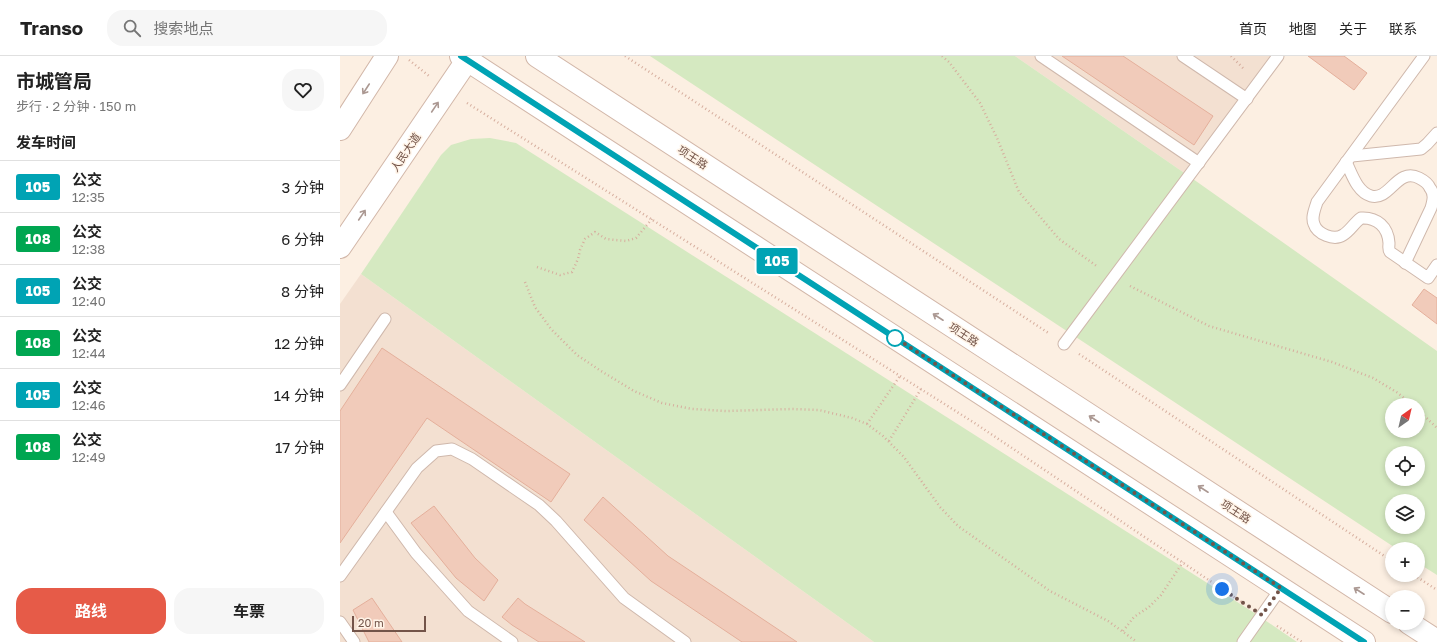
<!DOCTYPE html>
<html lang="zh">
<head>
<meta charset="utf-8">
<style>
  body { margin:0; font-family:"Golos Text","Noto Sans SC",sans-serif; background:#f6f6f6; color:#222; height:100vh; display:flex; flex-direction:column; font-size:15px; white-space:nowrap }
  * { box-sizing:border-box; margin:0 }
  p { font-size:13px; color:#767676 }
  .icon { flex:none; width:22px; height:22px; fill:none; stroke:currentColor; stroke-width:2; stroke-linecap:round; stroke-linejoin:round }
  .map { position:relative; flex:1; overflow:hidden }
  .sheet { display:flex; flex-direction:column; background:#fff; width:340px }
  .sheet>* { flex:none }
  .badge { padding:0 8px; border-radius:3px; font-size:14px; line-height:26px }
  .needle { width:26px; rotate:34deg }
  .tools { position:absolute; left:1045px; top:342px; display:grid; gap:8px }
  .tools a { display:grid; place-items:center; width:40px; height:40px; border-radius:50%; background:#fff; box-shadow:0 2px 6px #0003; font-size:20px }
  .scale { position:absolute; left:12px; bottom:10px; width:74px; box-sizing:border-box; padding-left:4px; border:2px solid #735449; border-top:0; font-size:11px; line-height:14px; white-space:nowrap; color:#735449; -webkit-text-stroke:3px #fff4e8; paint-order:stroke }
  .you { position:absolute; width:20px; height:20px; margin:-10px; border:3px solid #fff; border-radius:50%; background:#1a73e8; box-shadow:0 0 0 6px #1a73e833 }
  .map>.badge { position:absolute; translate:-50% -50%; box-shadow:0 0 0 2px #fff }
  h2 { padding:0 16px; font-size:15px; line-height:36px }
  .round { display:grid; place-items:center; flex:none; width:42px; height:42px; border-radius:16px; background:#f6f6f6 }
  .headline { display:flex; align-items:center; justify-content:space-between; height:68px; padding:0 16px }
  h1 { font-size:19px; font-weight:700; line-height:30px }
  .action { display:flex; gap:8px; margin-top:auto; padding:8px 16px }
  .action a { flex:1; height:46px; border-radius:16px; background:#e65b48; color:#fff; font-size:16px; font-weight:700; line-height:46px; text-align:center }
  .action a+a { background:#f6f6f6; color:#222 }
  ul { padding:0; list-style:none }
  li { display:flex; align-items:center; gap:12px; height:52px; padding:0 16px; border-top:1px solid #e0e0e0 }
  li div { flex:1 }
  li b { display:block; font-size:15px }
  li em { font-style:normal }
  li .badge { min-width:44px; font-weight:700; text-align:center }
  header { display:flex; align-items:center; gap:24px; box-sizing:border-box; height:56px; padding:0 20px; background:#fff; border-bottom:1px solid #e0e0e0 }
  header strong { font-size:19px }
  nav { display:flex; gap:22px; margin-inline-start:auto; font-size:14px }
  .search { width:280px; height:36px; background:#f6f6f6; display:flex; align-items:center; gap:10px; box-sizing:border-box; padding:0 14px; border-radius:16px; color:#767676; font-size:15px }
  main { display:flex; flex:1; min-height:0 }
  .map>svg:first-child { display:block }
  .residential { fill:#f3e0d1 }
  .green { fill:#d5e9c1; fill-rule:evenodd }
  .building { fill:#f1cbba; stroke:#e4af9b }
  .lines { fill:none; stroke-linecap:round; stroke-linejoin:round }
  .service-casing { stroke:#cfb8ac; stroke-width:13 }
  .secondary-casing { stroke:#d2b7a9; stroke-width:24 }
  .path { stroke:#d6ae9e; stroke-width:2.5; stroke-dasharray:1 3; stroke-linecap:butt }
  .service { stroke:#fff; stroke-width:11 }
  .secondary { stroke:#fff; stroke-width:22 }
  .oneway { stroke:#ab9892 }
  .line-casing { stroke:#fff; stroke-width:9 }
  .line { stroke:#00a3b4; stroke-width:6 }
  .walk { stroke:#735449; stroke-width:4; stroke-dasharray:0 7.2 }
  .stop-dot { fill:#fff; stroke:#00a3b4; stroke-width:2 }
  .labels { text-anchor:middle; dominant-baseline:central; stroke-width:3; stroke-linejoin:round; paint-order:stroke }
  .street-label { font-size:11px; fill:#735449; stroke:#fff4e8 }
</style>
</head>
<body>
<header>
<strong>Transo</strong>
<div class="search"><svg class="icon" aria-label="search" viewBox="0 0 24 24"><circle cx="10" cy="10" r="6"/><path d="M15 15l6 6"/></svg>搜索地点</div>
<nav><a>首页</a><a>地图</a><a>关于</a><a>联系</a></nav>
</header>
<main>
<section class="sheet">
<div class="headline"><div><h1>市城管局</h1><p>步行 · 2 分钟 · 150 m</p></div><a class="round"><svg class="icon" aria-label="heart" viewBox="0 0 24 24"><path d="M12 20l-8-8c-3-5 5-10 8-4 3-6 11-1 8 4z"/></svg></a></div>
<h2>发车时间</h2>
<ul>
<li><span class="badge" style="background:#00a3b4;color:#fff">105</span><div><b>公交</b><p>12:35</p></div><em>3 分钟</em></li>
<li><span class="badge" style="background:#00a651;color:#fff">108</span><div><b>公交</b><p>12:38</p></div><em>6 分钟</em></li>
<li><span class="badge" style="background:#00a3b4;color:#fff">105</span><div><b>公交</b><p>12:40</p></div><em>8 分钟</em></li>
<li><span class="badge" style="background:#00a651;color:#fff">108</span><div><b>公交</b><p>12:44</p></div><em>12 分钟</em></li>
<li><span class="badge" style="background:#00a3b4;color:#fff">105</span><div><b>公交</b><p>12:46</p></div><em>14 分钟</em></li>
<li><span class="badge" style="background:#00a651;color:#fff">108</span><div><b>公交</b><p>12:49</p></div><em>17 分钟</em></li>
</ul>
<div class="action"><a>路线</a><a>车票</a></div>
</section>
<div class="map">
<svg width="1097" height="586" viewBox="0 0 1097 586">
  <rect width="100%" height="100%" fill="#fcefe2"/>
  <g class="residential">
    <path d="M675,0h269l-91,123z"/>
    <path d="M21,218l513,368h-534v-338z"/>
  </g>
  <g class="green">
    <path d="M310,0h365l178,123 244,172v224l-19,-12v-14h-21zM1052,349h26v26h-26zM1052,397h26v26h-26zM1052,445h26v26h-26z"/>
    <path d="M150,82l26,5 740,471 41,28h-423l-513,-368 80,-119 10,-10 20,-6z"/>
  </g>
  <g class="building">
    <path d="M722,0h61l90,60 -19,29z"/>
    <path d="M968,0h36l23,17 -13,17z"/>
    <path d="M1084,233l13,9v26l-25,-19z"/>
    <path d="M42,292l188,126 -19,28 -124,-84 -87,125v-132z"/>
    <path d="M263,441l65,59 129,86h-55l-91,-61 -67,-61z"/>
    <path d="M94,450l41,52 23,22 -14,21 -28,-23 -45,-55z"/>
    <path d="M32,542l30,44h-33l-16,-32z"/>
    <path d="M178,542l7,6 60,38h-46l-27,-17 -10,-8z"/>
  </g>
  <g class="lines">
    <g class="service-casing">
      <g id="service">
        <path d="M701,0l158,107"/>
        <path d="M843,0l64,43"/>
        <path d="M1084,0l-107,146c-2,7 -6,15 -3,22 3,10 20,17 29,11 7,-4 11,-12 18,-17 16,-1 27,9 28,25 0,4 -1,6 1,9l38,26 9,-13"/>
        <path d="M1012,100l69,-7 6,-5 10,-11"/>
        <path d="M1006,106c6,12 11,30 25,34 19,5 26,-29 48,-18 4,2 9,5 11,10 5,6 3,13 1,20l-26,55"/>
        <path d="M724,288l214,-288"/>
        <path d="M0,329l45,-66"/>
        <path d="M46,456l30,41 52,58 44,31"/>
        <path d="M0,520l77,-108 19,-17 16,-2 20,10 67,46 17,16 68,77 61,44"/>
        <path d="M0,566l14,20"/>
        <path d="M903,586l38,-54"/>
      </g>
    </g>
    <g class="secondary-casing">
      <g id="secondary">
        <path d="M121,0l903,586"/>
        <path d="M197,0l855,556"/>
        <path d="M0,73l47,-73"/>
        <path d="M0,191l130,-191"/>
        <path d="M1069,567l28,18"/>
      </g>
    </g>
    <g class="path">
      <path d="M285,0l425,278"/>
      <path d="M602,0l7,6 31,41 17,35 22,54 40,47 39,28"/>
      <path d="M891,0l14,14"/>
      <path d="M69,4l20,16"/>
      <path d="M127,47l506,319 273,183"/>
      <path d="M197,211l23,8 12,-3 6,-13 2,-9 5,-11 10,-7 11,7 20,2 10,-3 16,-19"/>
      <path d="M185,226l10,25 16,22 26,26 24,16 33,20 28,12 30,6 34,2 67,-2 26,1 33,8 15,6 16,12 21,21 36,50 18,19 92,65 58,30 29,21"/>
      <path d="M790,230l79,40 123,36 41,16 25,15 14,12"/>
      <path d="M739,298l313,207"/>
      <path d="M1078,354l19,18"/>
      <path d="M527,368l33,-48"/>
      <path d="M549,385l32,-52"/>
      <path d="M1074,519l23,15"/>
      <path d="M937,570l25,16"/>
      <path d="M783,575l11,-14 15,-10 12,-12 22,-33"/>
    </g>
    <use href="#service" class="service"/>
    <use href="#secondary" class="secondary"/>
  </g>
  <defs><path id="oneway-shaft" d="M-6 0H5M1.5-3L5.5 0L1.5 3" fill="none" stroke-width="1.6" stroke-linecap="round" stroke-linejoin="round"/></defs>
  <g class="oneway">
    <use href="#oneway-shaft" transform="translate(26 33) rotate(123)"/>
    <use href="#oneway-shaft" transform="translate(95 51) rotate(-56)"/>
    <use href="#oneway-shaft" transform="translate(22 159) rotate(-56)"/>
    <use href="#oneway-shaft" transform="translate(598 261) rotate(-147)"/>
    <use href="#oneway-shaft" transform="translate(754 363) rotate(-147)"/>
    <use href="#oneway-shaft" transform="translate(863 433) rotate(-147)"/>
    <use href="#oneway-shaft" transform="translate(1019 535) rotate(-147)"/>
  </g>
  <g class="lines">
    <g class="line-casing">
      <path id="line" d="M121,0l903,586"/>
    </g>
    <use href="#line" class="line"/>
    <path class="walk" d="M555,282l-1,-1 387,251 -19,27 -40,-26"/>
  </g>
  <circle class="stop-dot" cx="555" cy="282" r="8"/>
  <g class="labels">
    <g class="street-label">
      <text transform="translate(65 96) rotate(-56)">人民大道</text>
      <text transform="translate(353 101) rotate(33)">项王路</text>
      <text transform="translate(624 278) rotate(33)">项王路</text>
      <text transform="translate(896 455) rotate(33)">项王路</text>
    </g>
  </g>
</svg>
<div class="tools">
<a><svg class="needle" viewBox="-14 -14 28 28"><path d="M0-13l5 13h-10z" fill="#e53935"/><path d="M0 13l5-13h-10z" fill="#767676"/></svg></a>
<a><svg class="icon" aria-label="locate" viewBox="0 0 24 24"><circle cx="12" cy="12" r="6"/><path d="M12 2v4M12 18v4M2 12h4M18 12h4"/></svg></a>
<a><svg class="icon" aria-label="layers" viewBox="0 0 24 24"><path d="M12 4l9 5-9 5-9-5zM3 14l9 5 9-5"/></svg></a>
<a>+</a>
<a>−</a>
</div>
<div class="scale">20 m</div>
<div class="you" style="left:882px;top:533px"></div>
<b class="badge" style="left:437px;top:205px;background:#00a3b4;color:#fff">105</b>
</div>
</main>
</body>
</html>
